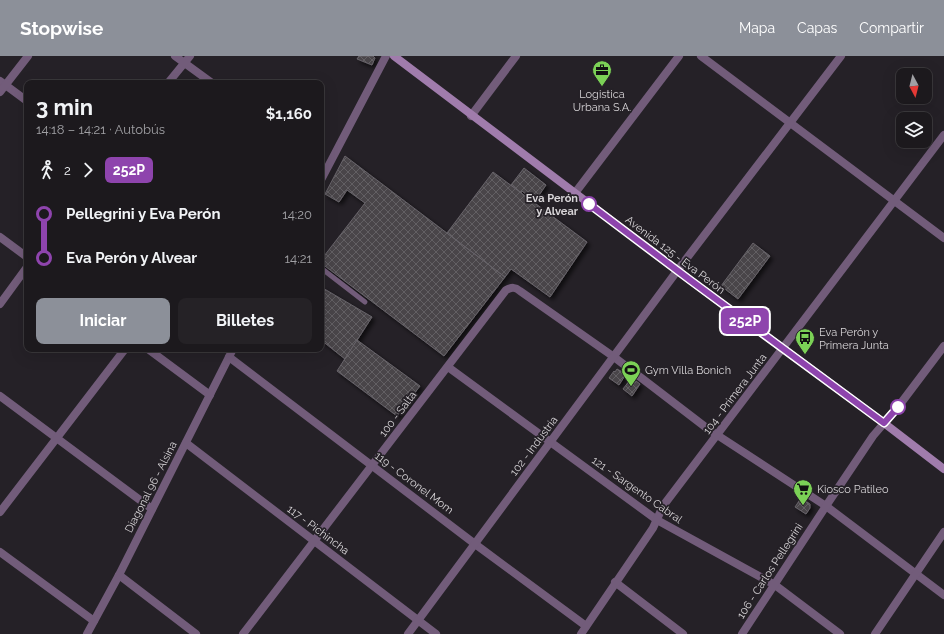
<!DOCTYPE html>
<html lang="es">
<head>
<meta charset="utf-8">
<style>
  body { margin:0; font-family:Raleway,sans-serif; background:#252226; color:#f1f3f6; height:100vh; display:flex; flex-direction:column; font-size:15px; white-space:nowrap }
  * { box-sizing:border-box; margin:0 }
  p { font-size:13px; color:#a0a0a4 }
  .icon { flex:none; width:22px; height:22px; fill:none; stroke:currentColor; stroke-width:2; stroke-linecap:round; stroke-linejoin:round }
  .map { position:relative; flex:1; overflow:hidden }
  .details { position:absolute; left:24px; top:24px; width:300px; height:272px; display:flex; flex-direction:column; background:#1c191d; border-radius:8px; box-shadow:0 4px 16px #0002,0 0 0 1px #3a383b }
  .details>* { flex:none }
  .badge { padding:0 8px; border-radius:6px; font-size:14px; line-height:26px }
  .needle { width:26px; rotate:173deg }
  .buttons { position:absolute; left:896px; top:12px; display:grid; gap:8px }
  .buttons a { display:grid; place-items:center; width:36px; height:36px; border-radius:8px; background:#1c191d; box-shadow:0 4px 16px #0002,0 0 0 1px #3a383b; font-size:20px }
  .map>.badge { position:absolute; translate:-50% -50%; box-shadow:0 0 0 2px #fff }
  .legs { display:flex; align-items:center; gap:6px; height:44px; padding:0 12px; font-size:13px }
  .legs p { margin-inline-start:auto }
  .overview { display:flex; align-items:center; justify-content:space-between; height:68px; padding:0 12px }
  h1 { font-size:22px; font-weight:700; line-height:30px }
  .action { display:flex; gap:8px; margin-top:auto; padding:8px 12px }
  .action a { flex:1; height:46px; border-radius:8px; background:#8c9099; color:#fff; font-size:16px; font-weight:700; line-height:46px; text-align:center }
  .action a+a { background:#252226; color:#f1f3f6 }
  ul { padding:0 12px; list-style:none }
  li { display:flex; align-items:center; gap:14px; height:44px; font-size:15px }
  li i { display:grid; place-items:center; width:6px; height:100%; margin:0 5px; background:currentColor }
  li i::after { content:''; width:10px; height:10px; margin:-5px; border:3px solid; border-radius:50%; background:#1c191d }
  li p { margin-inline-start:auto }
  li:first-child i { background:linear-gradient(#0000 50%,currentColor 0) }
  li:last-child i { background:linear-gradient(currentColor 50%,#0000 0) }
  header { display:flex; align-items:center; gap:24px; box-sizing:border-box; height:56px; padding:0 20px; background:#8c9099; color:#fff }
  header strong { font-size:19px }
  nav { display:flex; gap:22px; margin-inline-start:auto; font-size:14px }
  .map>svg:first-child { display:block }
  .building { fill:url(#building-cross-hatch); stroke:#68646a; filter:url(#shadow) }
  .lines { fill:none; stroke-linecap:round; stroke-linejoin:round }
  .service { stroke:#725c7a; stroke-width:5 }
  .minor { stroke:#725c7a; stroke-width:8 }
  .secondary { stroke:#a07cac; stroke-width:8 }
  .line-1-casing { stroke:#fff; stroke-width:9 }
  .line-1 { stroke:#8e44ad; stroke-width:6 }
  .stop-1-dot { fill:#fff; stroke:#8e44ad; stroke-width:2 }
  .labels { text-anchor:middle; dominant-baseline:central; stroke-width:3.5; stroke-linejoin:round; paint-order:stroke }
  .poi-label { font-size:11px; fill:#d7d4d7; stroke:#252127; text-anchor:start }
  .stop-label { font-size:11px; font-weight:bold; fill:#d7d4d7; stroke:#252127; text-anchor:end }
  .street-label { font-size:11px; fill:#d7d4d7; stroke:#252127 }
</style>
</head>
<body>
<header>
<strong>Stopwise</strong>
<nav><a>Mapa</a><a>Capas</a><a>Compartir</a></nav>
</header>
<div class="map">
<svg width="944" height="578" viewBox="0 0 944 578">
  <defs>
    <pattern id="building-cross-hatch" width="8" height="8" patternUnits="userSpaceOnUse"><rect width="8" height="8" fill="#49454a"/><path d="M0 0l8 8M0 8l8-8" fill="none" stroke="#625f63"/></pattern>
    <filter id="shadow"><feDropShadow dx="3" dy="3" stdDeviation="2" flood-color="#0009"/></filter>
  </defs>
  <rect width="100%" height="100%" fill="#252127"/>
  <g class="building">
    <path d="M359,0h14l2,2 -3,7 -15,-6z"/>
    <path d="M345,100l160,121 -61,79 -123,-93v-3l44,-57 -18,-13 -8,12 -14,-8z"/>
    <path d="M524,112l22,17 -11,16 -13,-10 -1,2 -10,-8z"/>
    <path d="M493,116l94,70 -37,55 -39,-28 -6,8 -58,-44z"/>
    <path d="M753,187l17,13 -32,43 -17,-13z"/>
    <path d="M321,231l51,30 -27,42 -24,-19z"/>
    <path d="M357,284l63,46 -23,30 -60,-45z"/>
    <path d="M617,313l9,5 -7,11 -10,-7 5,-7 1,1z"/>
    <path d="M630,324l5,3 1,-2 4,3 -8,12 -9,-7z"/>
    <path d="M801,442l9,6v4l-4,6 -11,-7z"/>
  </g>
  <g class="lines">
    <path class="service" d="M321,212l44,34"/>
    <g class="minor">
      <path d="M175,0l37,27"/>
      <path d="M701,0l243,182"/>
      <path d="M0,25l27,20"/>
      <path d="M168,27l22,-27"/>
      <path d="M0,36l28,-36"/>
      <path d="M471,60l45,-60"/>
      <path d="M321,124l65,-124"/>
      <path d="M575,137l104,-137"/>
      <path d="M0,181l27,20"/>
      <path d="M0,248l27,-37"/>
      <path d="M148,293l62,46"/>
      <path d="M229,301l246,187 111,82"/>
      <path d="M448,311l209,153 118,65 65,49"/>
      <path d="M0,340l152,113"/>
      <path d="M186,387l250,191"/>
      <path d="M0,456l125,-163"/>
      <path d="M0,496l94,69"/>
      <path d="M119,519l77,59"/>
      <path d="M615,526l68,52"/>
      <path d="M87,578l32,-59 114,-226"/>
      <path d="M243,578l263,-344c6,-3 9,-3 14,1l94,66 94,72 118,77 118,89"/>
      <path d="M408,578l269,-363 164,-215"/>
      <path d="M581,578l72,-106 10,-22 281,-371"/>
      <path d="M742,578l84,-128 47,-70 25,-29 46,-61"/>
      <path d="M875,578l69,-102"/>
    </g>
    <path class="secondary" d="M394,0l296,224 194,143 60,46"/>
  </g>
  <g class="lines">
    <g class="line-1-casing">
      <path id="line-1" d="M589,148l101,76 194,143 14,-16"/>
    </g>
    <use href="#line-1" class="line-1"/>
  </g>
  <defs>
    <g id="office-pin" transform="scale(1)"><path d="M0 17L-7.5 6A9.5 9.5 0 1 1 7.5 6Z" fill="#7bd156" stroke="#252127"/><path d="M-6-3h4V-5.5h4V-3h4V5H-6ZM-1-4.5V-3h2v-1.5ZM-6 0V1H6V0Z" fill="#111"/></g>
    <g id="bus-pin" transform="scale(1)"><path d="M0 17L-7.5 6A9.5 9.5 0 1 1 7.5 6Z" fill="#7bd156" stroke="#252127"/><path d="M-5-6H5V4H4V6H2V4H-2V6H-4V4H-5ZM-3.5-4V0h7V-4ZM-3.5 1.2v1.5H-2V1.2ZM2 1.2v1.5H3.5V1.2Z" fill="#111"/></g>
    <g id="stadium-pin" transform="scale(1)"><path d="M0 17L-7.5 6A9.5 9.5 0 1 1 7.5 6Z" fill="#7bd156" stroke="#252127"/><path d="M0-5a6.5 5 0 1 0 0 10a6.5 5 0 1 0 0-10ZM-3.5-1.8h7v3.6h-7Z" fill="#111"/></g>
    <g id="supermarket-pin" transform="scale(1)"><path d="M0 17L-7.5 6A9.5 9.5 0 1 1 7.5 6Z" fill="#7bd156" stroke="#252127"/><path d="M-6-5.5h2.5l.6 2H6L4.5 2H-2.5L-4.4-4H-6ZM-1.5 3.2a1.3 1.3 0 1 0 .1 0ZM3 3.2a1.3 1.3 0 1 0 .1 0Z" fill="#111"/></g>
  </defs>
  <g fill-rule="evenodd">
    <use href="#office-pin" x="602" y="14"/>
    <use href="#bus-pin" x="805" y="282"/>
    <use href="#stadium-pin" x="631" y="314"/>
    <use href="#supermarket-pin" x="803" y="433"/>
  </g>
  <g class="stop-1-dot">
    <circle cx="589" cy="148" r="7"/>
    <circle cx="898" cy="351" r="7"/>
  </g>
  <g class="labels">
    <g class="poi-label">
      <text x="602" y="38" text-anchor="middle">Logistica<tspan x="602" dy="13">Urbana S.A.</tspan></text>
      <text x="819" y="276">Eva Perón y<tspan x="819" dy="13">Primera Junta</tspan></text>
      <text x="645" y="314">Gym Villa Bonich</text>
      <text x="817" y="433">Kiosco Patileo</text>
    </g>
    <g class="stop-label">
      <text x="578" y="142">Eva Perón<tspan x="578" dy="13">y Alvear</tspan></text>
    </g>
    <g class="street-label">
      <text transform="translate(675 199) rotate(37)">Avenida 125 - Eva Perón</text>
      <text transform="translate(735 338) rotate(-53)">104 - Primera Junta</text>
      <text transform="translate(398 358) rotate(-53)">100 - Salta</text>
      <text transform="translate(534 390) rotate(-53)">102 - Industria</text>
      <text transform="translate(414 427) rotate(37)">119 - Coronel Mom</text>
      <text transform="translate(151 431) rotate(-63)">Diagonal 96 - Alsina</text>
      <text transform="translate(637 434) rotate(35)">121 - Sargento Cabral</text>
      <text transform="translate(318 474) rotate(37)">117 - Pichincha</text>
      <text transform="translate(770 515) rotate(-57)">106 - Carlos Pellegrini</text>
    </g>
  </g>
</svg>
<div class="buttons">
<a><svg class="needle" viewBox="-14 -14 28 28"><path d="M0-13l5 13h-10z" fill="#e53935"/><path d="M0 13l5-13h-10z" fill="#a0a0a4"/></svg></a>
<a><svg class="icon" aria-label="layers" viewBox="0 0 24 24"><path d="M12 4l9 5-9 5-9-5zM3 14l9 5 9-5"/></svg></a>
</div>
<b class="badge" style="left:745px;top:265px;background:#8e44ad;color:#fff">252P</b>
<section class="details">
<div class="overview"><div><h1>3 min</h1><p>14:18 – 14:21 · Autobús</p></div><b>$1,160</b></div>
<div class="legs"><svg class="icon" aria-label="walk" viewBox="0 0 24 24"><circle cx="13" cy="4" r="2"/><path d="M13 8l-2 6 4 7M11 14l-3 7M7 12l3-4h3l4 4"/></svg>2<svg class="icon" aria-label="forward" viewBox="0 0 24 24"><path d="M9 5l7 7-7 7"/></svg><b class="badge" style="background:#8e44ad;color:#fff">252P</b></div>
<ul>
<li><i style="color:#8e44ad"></i><b>Pellegrini y Eva Perón</b><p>14:20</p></li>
<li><i style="color:#8e44ad"></i><b>Eva Perón y Alvear</b><p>14:21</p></li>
</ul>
<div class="action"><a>Iniciar</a><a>Billetes</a></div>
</section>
</div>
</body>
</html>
